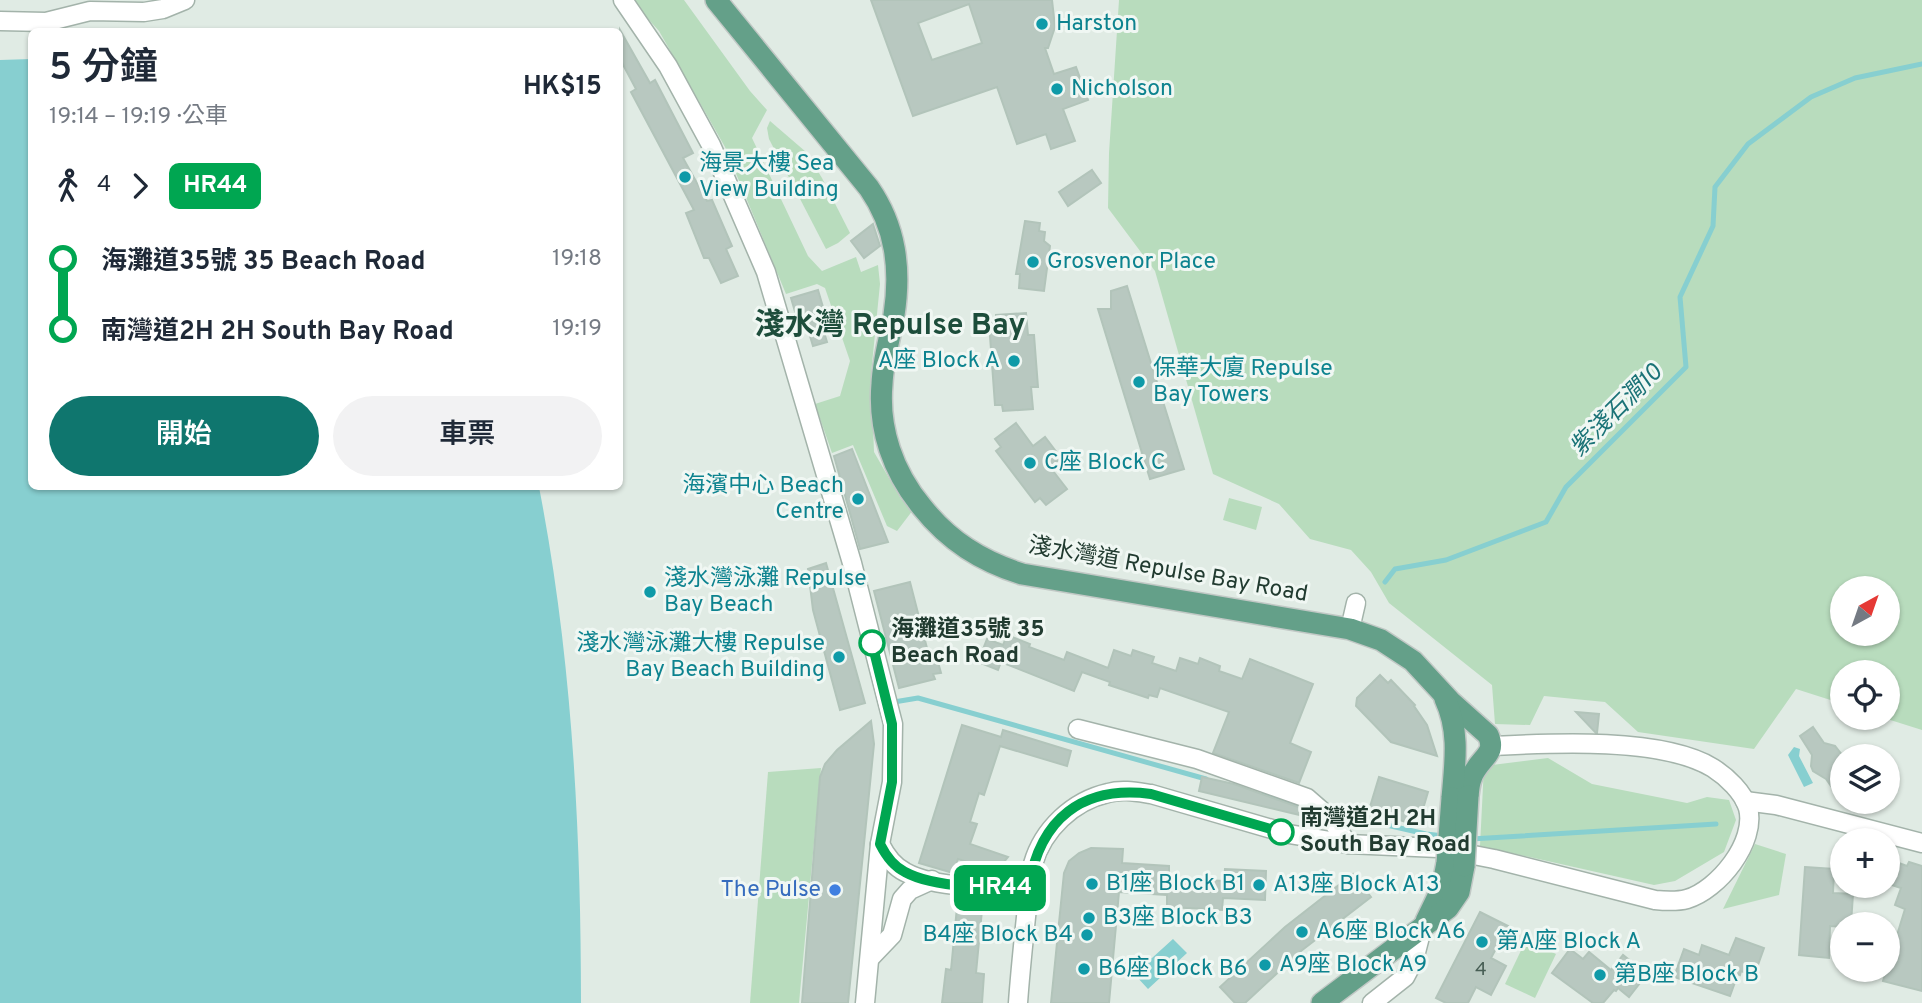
<!DOCTYPE html>
<html lang="zh-TW">
<head>
<meta charset="utf-8">
<style>
  body { margin:0; font-family:Overpass,"Noto Sans TC",sans-serif; background:#f2f2f3; color:#1f2937; height:100vh; display:flex; flex-direction:column; font-size:26px; white-space:nowrap }
  * { box-sizing:border-box; margin:0 }
  p { font-size:23px; color:#747a83 }
  .icon { flex:none; width:38px; height:38px; fill:none; stroke:currentColor; stroke-width:2; stroke-linecap:round; stroke-linejoin:round }
  .map { position:relative; flex:1; overflow:hidden }
  .drawer { position:absolute; left:28px; top:28px; width:595px; height:462px; display:flex; flex-direction:column; background:#fff; border-radius:10px; box-shadow:0 2px 5px #0004 }
  .drawer>* { flex:none }
  .badge { padding:0 14px; border-radius:10px; font-size:24px; line-height:46px }
  .needle { width:46px; rotate:40deg }
  .tools { position:absolute; left:1830px; top:576px; display:grid; gap:14px }
  .tools a { display:grid; place-items:center; width:70px; height:70px; border-radius:50%; background:#fff; box-shadow:0 2px 5px #0004; font-size:35px }
  .map>.badge { position:absolute; translate:-50% -50%; box-shadow:0 0 0 4px #fff }
  .legs { display:flex; align-items:center; gap:10px; height:77px; padding:0 21px; font-size:23px }
  .legs p { margin-inline-start:auto }
  .summary { display:flex; align-items:center; justify-content:space-between; height:119px; padding:0 21px }
  h1 { font-size:38px; font-weight:600; line-height:52px }
  .button { display:flex; gap:14px; margin-top:auto; padding:14px 21px }
  .button a { flex:1; height:80px; border-radius:42px; background:#0f766e; color:#fff; font-size:28px; font-weight:600; line-height:80px; text-align:center }
  .button a+a { background:#f2f2f3; color:#1f2937 }
  ul { padding:0 21px; list-style:none }
  li { display:flex; align-items:center; gap:24px; height:70px; font-size:26px }
  li i { display:grid; place-items:center; width:10px; height:100%; margin:0 9px; background:currentColor }
  li i::after { content:''; width:18px; height:18px; margin:-9px; border:5px solid; border-radius:50%; background:#fff }
  li p { margin-inline-start:auto }
  li:first-child i { background:linear-gradient(#0000 50%,currentColor 0) }
  li:last-child i { background:linear-gradient(currentColor 50%,#0000 0) }
  .map>svg:first-child { display:block }
  .green { fill:#b8dcbd; fill-rule:evenodd }
  .water { fill:#87cfd0 }
  .lines { fill:none; stroke-linecap:round; stroke-linejoin:round }
  .stream { stroke:#87cfd0; stroke-width:5 }
  .building { fill:#b8c8c0; stroke:#b2c4ba; stroke-width:2; fill-rule:evenodd }
  .minor-casing { stroke:#a3b3aa; stroke-width:21 }
  .major-casing { stroke:#c1c8c5; stroke-width:24 }
  .minor { stroke:#fff; stroke-width:18 }
  .major { stroke:#64a089; stroke-width:21 }
  .major-bridge-casing { stroke:#c1c8c5; stroke-width:24; stroke-linecap:butt }
  .major-bridge { stroke:#64a089; stroke-width:21 }
  .line-1-casing { stroke:#fff; stroke-width:16 }
  .line-1 { stroke:#00a651; stroke-width:10 }
  .culture-dot { fill:#0f9aa8; stroke:#f0f7f3; stroke-width:2.5 }
  .stop-1-dot { fill:#fff; stroke:#00a651; stroke-width:3.5 }
  .shop-dot { fill:#3f7fe0; stroke:#f0f7f3; stroke-width:2.5 }
  .labels { text-anchor:middle; dominant-baseline:central; stroke-width:6; stroke-linejoin:round; paint-order:stroke }
  .number-label { font-size:19px; fill:#475e54 }
  .culture-label { font-size:23px; fill:#0d838f; stroke:#f0f7f3; text-anchor:start }
  .street-label { font-size:23px; fill:#213b30; stroke:#f0f7f3 }
  .stop-label { font-size:23px; font-weight:bold; fill:#213b30; stroke:#f0f7f3; text-anchor:start }
  .shop-label { font-size:23px; fill:#366cbe; stroke:#f0f7f3; text-anchor:end }
  .water-label { font-size:24px; font-style:italic; fill:#1b7377; stroke:#f0f7f3 }
  .district-label { font-size:30px; font-weight:bold; fill:#1d4d3b; stroke:#f0f7f3 }
</style>
</head>
<body>
<div class="map">
<svg width="1922" height="1003" viewBox="0 0 1922 1003">
  <rect width="100%" height="100%" fill="#e0ebe4"/>
  <g class="green">
    <path d="M631,0h53l66,91 17,19 -15,28 56,118 14,15 34,-14 5,15 17,-7 2,19 -9,90 3,78 27,47 12,11 -16,21 -10,-5 -34,-81 -21,8 -17,-49 25,-8 10,-35 -25,-73 -8,-4 -31,10 -61,-147 -66,-116z"/>
    <path d="M1119,0h803v730l-38,-12h4v-46h-45v32l-47,-15 -42,60 -116,-17 -33,-30 -61,-6 -14,29 -35,-1 -3,-39 -103,-82 -18,-31 -20,-22 -41,-11 -31,-35 -66,-30 -58,-203 -47,-63 1,-55zM1843,588h45v46h-45z"/>
    <path d="M770,121l36,31 16,26 28,55 -12,10 -12,6 -57,-110 -2,-11z"/>
    <path d="M1229,498l33,9 -6,23 -33,-10z"/>
    <path d="M1548,758l44,26 95,19 20,-6 22,3 7,20 -12,32 -49,29 -21,4 -174,-39 4,-80z"/>
    <path d="M821,768l-22,235h-49l18,-231z"/>
    <path d="M1755,844l31,10 -7,41 -56,14z"/>
    <path d="M1526,940l30,14 -21,44 -30,-14z"/>
  </g>
  <g class="water">
    <path d="M31,59l1,427 507,1c33,169 42,344 42,516h-581v-943z"/>
    <path d="M1794,747l6,2 -1,7 14,27 -9,4 -16,-32z"/>
    <path d="M1173,939l14,14 -39,36 -12,-13v-20l16,2z"/>
  </g>
  <g class="lines">
    <g class="stream">
      <path d="M1385,582l10,-13 51,-9 100,-38 20,-35 120,-120 -6,-70 33,-71 2,-39 33,-43 63,-47 44,-19 67,-14"/>
      <path d="M894,702l24,-4 288,81"/>
      <path d="M1263,795l44,12"/>
      <path d="M1334,813l92,21 18,2"/>
      <path d="M1471,839l245,-15"/>
    </g>
  </g>
  <g class="building">
    <path d="M871,0h181l3,27 -7,21h-3l9,26 22,-7 12,33 -25,9 12,32 -24,8 -5,-15 -29,10 -20,-57 -84,29zM969,4l13,39 -50,17 -14,-37z"/>
    <path d="M620,30l30,53 5,-3 38,73 -10,5 24,43 5,-1 20,46 -6,3 12,27 -17,7 -12,-25h-5l-18,-45 8,-3 -63,-118 5,-3 -16,-30z"/>
    <path d="M1092,170l9,13 -33,23 -9,-14z"/>
    <path d="M1025,221l15,2 -1,8 6,1 -1,9 6,5 -6,45 -25,-3 1,-14h-4z"/>
    <path d="M873,224l7,22 -16,12 -13,-17z"/>
    <path d="M1127,286l57,183 -34,10 -52,-170h13v-18z"/>
    <path d="M818,290l5,17 -6,2 10,33 -14,4 -10,-33 -7,2 -5,-17z"/>
    <path d="M1026,313l2,22h6l4,52h-7l2,22 -30,2 -1,-6h-7l-6,-83 7,-1v-6z"/>
    <path d="M1016,423l17,23 12,-9 16,21 -11,9 17,22 -21,16 -6,-7 -5,4 -39,-51 5,-4 -6,-8z"/>
    <path d="M852,449l36,93 -28,7 -26,-93z"/>
    <path d="M826,563l39,140 -25,7 -27,-100 -5,-41z"/>
    <path d="M910,582l19,74 7,-1 5,18 -8,1 2,5 -36,9 -25,-97z"/>
    <path d="M1007,635l23,9 -1,3 35,13 3,-8 41,16 6,-18 17,6 2,-6 21,7 -2,6 24,8 4,-13 18,6 2,-6 20,8 -1,5 23,8 8,-20 63,25 -23,59 21,9 -12,31 -86,-30 16,-41 -69,-24 -3,9 -8,-2 -1,3 -39,-13 1,-3 -28,-10 -8,19 -73,-29 -3,8 -20,-8 9,-23 16,6z"/>
    <path d="M1380,675l8,8 3,-3 24,25 -1,1 13,19 10,31 -46,-14 -35,-36 1,-8z"/>
    <path d="M1576,712l23,2 -2,19h-1z"/>
    <path d="M871,721l3,23 -26,259h-46l18,-226 5,-13 12,-14z"/>
    <path d="M962,725l39,12 2,-7 68,21 -4,15 -67,-20 -16,49 -5,-2 -9,29 7,2 -7,20 38,13 -14,17 -14,2 3,-9 -25,-8 -5,14 -34,-10z"/>
    <path d="M1813,727l11,16 11,3 8,10v27l-12,3 -5,-7 -13,-8 -2,-5 1,-11 -12,-19z"/>
    <path d="M1202,777l32,7 67,24 8,6 -1,3 -109,-26z"/>
    <path d="M1379,777l49,15 -10,34 -49,-16z"/>
    <path d="M1091,848l32,1 -1,14 47,3v12l55,3 1,-12 41,2 -1,29 -42,-2 -1,12 -14,-1 -41,-2v-12l-48,-3 -10,111h-58l13,-130 5,-12 10,-8z"/>
    <path d="M1909,862l13,4v125l-39,-10 22,-72 -10,-4 6,-17 -9,-3 7,-22 8,3z"/>
    <path d="M1805,867l29,2 -1,24 20,1 -2,30h-8v3l-13,-1 -1,32 -30,-3z"/>
    <path d="M1353,874l18,23 -70,54 -56,52h-10l-15,-16 65,-60z"/>
    <path d="M957,907l25,3 -6,63 8,1 -2,29h-40l4,-34 5,1z"/>
    <path d="M1480,912l28,14 -17,32 15,8 -15,29 -15,-8 -8,16h-22l-10,-5z"/>
    <path d="M1736,938l28,10 -10,28 -13,-5 -1,4 -2,-1 -8,22 -56,-19 10,-28 15,6 3,-10 27,10z"/>
    <path d="M1570,949l13,10 6,-7 22,18 12,-15 24,19 -18,23 -11,-9 -2,3 -2,-1 -11,13h-10l-41,-30z"/>
  </g>
  <g class="lines">
    <g class="minor-casing">
      <g id="minor">
        <path d="M623,0l45,66 43,79 55,127 86,291 41,161 -1,58 -12,62 -15,159"/>
        <path d="M0,21l46,1 44,-11 54,1 19,-3 22,-9"/>
        <path d="M1350,629l6,-26"/>
        <path d="M1078,729l119,30 110,39 23,20 18,26"/>
        <path d="M1745,801l31,4 146,38"/>
        <path d="M880,844c6,12 13,22 25,28 28,16 92,17 124,14"/>
        <path d="M870,958l22,-23 10,-36 8,-9 22,-10"/>
        <path d="M1018,1003c2,-29 5,-57 8,-86 2,-17 2,-36 7,-53 10,-35 40,-63 75,-71 14,-4 29,-1 43,1l138,40 59,10 90,4 56,11 161,41c10,1 21,2 32,-1 31,-9 70,-57 61,-91 -5,-16 -21,-31 -35,-40 -50,-31 -163,-25 -222,-22"/>
        <path d="M1372,1003l33,-26 9,-17 8,-31"/>
      </g>
    </g>
    <g class="major-casing">
      <g id="major">
        <path d="M716,0l153,188c27,39 32,81 25,127 -4,23 -11,45 -12,69 -4,45 11,88 40,123 27,34 59,54 100,67l328,55 31,11 32,21 37,40 38,34c8,17 -4,21 -12,34 -6,8 -7,17 -8,27"/>
        <path d="M1445,699c15,32 10,64 7,99"/>
        <path d="M1426,921l16,-33 5,-25"/>
        <path d="M1322,1003l126,-95 11,-16 5,-26"/>
      </g>
    </g>
    <use href="#minor" class="minor"/>
    <use href="#major" class="major"/>
    <g class="major-bridge-casing">
      <g id="major-bridge">
        <path d="M1447,863l5,-65"/>
        <path d="M1464,866l4,-70"/>
      </g>
    </g>
    <use href="#major-bridge" class="major-bridge"/>
  </g>
  <g class="lines">
    <g class="line-1-casing">
      <path id="line-1" d="M872,643l20,81v58l-12,62c6,12 13,22 25,28 29,16 91,17 124,14 11,-67 53,-101 122,-92l130,38"/>
    </g>
    <use href="#line-1" class="line-1"/>
  </g>
  <g class="culture-dot">
    <circle cx="1042" cy="24" r="7"/>
    <circle cx="1057" cy="89" r="7"/>
    <circle cx="685" cy="177" r="7"/>
    <circle cx="1033" cy="262" r="7"/>
    <circle cx="1014" cy="361" r="7"/>
    <circle cx="1139" cy="382" r="7"/>
    <circle cx="1030" cy="463" r="7"/>
    <circle cx="858" cy="499" r="7"/>
    <circle cx="650" cy="592" r="7"/>
    <circle cx="839" cy="657" r="7"/>
    <circle cx="1092" cy="884" r="7"/>
    <circle cx="1259" cy="885" r="7"/>
    <circle cx="1089" cy="918" r="7"/>
    <circle cx="1302" cy="932" r="7"/>
    <circle cx="1087" cy="935" r="7"/>
    <circle cx="1482" cy="942" r="7"/>
    <circle cx="1265" cy="965" r="7"/>
    <circle cx="1084" cy="969" r="7"/>
    <circle cx="1600" cy="975" r="7"/>
  </g>
  <g class="stop-1-dot">
    <circle cx="872" cy="643" r="12"/>
    <circle cx="1281" cy="832" r="12"/>
  </g>
  <circle class="shop-dot" cx="835" cy="890" r="7"/>
  <g class="labels">
    <g class="number-label">
      <text x="1481" y="970">4</text>
    </g>
    <g class="culture-label">
      <text x="1056" y="24">Harston</text>
      <text x="1071" y="89">Nicholson</text>
      <text x="699" y="164">海景大樓 Sea<tspan x="699" dy="26">View Building</tspan></text>
      <text x="1047" y="262">Grosvenor Place</text>
      <text x="1000" y="361" text-anchor="end">A座 Block A</text>
      <text x="1153" y="369">保華大廈 Repulse<tspan x="1153" dy="26">Bay Towers</tspan></text>
      <text x="1044" y="463">C座 Block C</text>
      <text x="844" y="486" text-anchor="end">海濱中心 Beach<tspan x="844" dy="26">Centre</tspan></text>
      <text x="664" y="579">淺水灣泳灘 Repulse<tspan x="664" dy="26">Bay Beach</tspan></text>
      <text x="825" y="644" text-anchor="end">淺水灣泳灘大樓 Repulse<tspan x="825" dy="26">Bay Beach Building</tspan></text>
      <text x="1106" y="884">B1座 Block B1</text>
      <text x="1273" y="885">A13座 Block A13</text>
      <text x="1103" y="918">B3座 Block B3</text>
      <text x="1316" y="932">A6座 Block A6</text>
      <text x="1073" y="935" text-anchor="end">B4座 Block B4</text>
      <text x="1496" y="942">第A座 Block A</text>
      <text x="1279" y="965">A9座 Block A9</text>
      <text x="1098" y="969">B6座 Block B6</text>
      <text x="1614" y="975">第B座 Block B</text>
    </g>
    <g class="street-label">
      <text transform="translate(1168 571) rotate(10)">淺水灣道 Repulse Bay Road</text>
    </g>
    <g class="stop-label">
      <text x="891" y="630">海灘道35號 35<tspan x="891" dy="26">Beach Road</tspan></text>
      <text x="1300" y="819">南灣道2H 2H<tspan x="1300" dy="26">South Bay Road</tspan></text>
    </g>
    <g class="shop-label">
      <text x="821" y="890">The Pulse</text>
    </g>
    <g class="water-label">
      <text transform="translate(1617 411) rotate(-45)">紫淺石澗10</text>
    </g>
    <g class="district-label">
      <text x="890" y="326">淺水灣 Repulse Bay</text>
    </g>
  </g>
</svg>
<div class="tools">
<a><svg class="needle" viewBox="-14 -14 28 28"><path d="M0-13l5 13h-10z" fill="#e53935"/><path d="M0 13l5-13h-10z" fill="#747a83"/></svg></a>
<a><svg class="icon" aria-label="locate" viewBox="0 0 24 24"><circle cx="12" cy="12" r="6"/><path d="M12 2v4M12 18v4M2 12h4M18 12h4"/></svg></a>
<a><svg class="icon" aria-label="layers" viewBox="0 0 24 24"><path d="M12 4l9 5-9 5-9-5zM3 14l9 5 9-5"/></svg></a>
<a>+</a>
<a>−</a>
</div>
<b class="badge" style="left:1000px;top:888px;background:#00a651;color:#fff">HR44</b>
<section class="drawer">
<div class="summary"><div><h1>5 分鐘</h1><p>19:14 – 19:19 · 公車</p></div><b>HK$15</b></div>
<div class="legs"><svg class="icon" aria-label="walk" viewBox="0 0 24 24"><circle cx="13" cy="4" r="2"/><path d="M13 8l-2 6 4 7M11 14l-3 7M7 12l3-4h3l4 4"/></svg>4<svg class="icon" aria-label="forward" viewBox="0 0 24 24"><path d="M9 5l7 7-7 7"/></svg><b class="badge" style="background:#00a651;color:#fff">HR44</b></div>
<ul>
<li><i style="color:#00a651"></i><b>海灘道35號 35 Beach Road</b><p>19:18</p></li>
<li><i style="color:#00a651"></i><b>南灣道2H 2H South Bay Road</b><p>19:19</p></li>
</ul>
<div class="button"><a>開始</a><a>車票</a></div>
</section>
</div>
</body>
</html>
